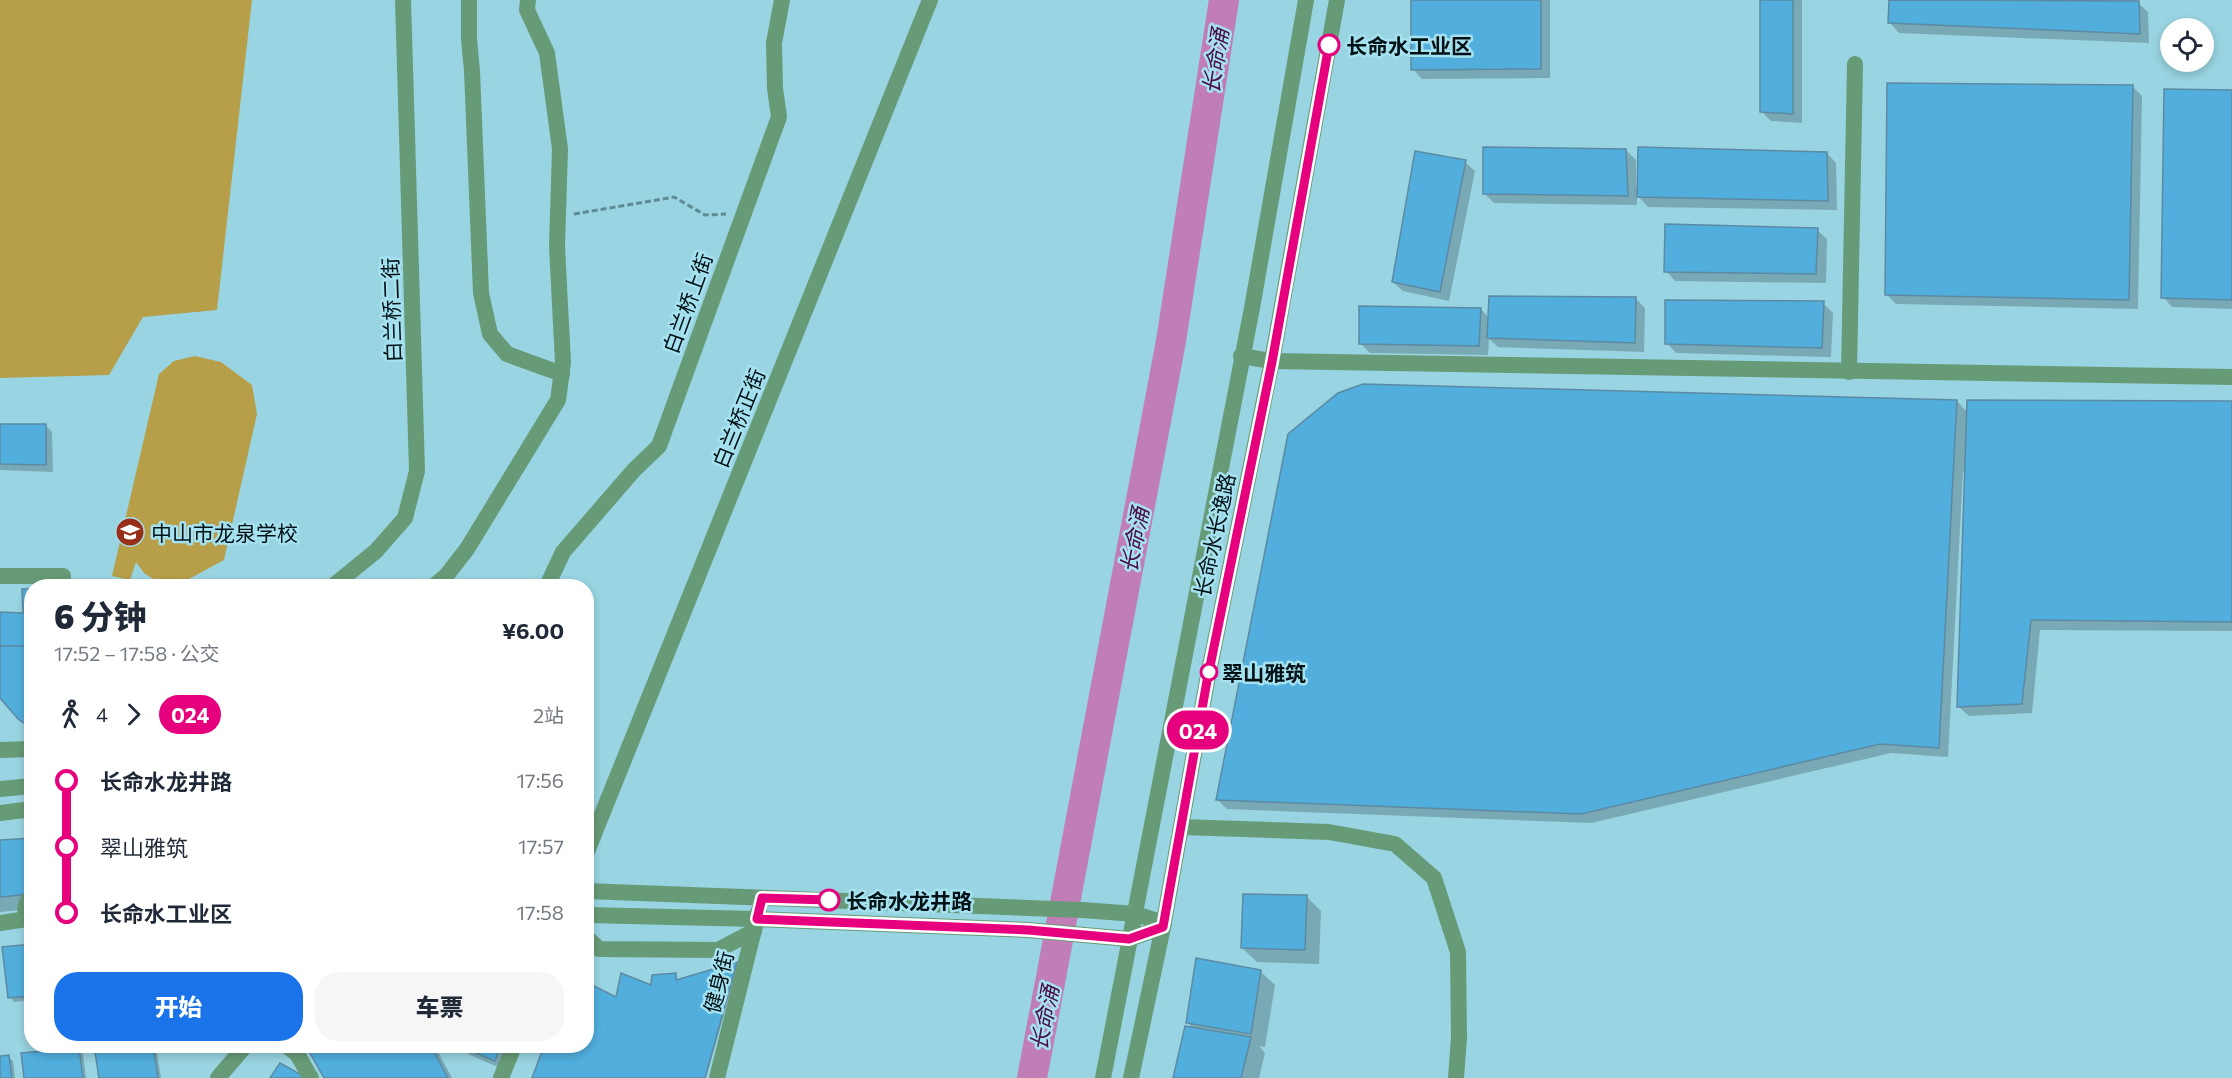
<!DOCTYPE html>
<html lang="zh">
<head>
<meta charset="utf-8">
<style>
  body { margin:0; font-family:Commissioner,"Noto Sans SC",sans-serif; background:#f6f6f7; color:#1f2937; height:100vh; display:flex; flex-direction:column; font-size:22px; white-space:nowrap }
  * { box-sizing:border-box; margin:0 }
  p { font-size:20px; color:#747a83 }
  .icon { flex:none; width:33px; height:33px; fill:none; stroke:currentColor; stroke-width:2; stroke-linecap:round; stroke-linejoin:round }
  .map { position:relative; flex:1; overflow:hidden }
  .drawer { position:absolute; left:24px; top:579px; width:570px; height:474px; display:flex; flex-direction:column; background:#fff; border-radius:24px; box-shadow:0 3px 9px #0003 }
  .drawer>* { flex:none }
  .badge { padding:0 12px; border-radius:20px; font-size:21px; line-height:39px }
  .fabs { position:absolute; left:2160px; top:18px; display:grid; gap:12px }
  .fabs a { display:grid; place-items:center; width:54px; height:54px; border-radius:50%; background:#fff; box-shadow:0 3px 9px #0003; font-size:30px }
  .map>.badge { position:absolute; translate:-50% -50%; box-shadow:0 0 0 3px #fff }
  .legs { display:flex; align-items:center; gap:9px; height:66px; padding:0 30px; font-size:20px }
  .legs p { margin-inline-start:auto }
  .overview { display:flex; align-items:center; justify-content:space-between; height:102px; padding:0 30px }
  h1 { font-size:33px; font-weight:800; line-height:45px }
  .cta { display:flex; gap:12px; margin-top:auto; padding:12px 30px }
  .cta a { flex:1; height:69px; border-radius:24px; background:#1a73e8; color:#fff; font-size:24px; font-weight:800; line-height:69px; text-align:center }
  .cta a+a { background:#f6f6f7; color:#1f2937 }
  ul { padding:0 30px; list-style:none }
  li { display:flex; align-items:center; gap:21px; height:66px; font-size:22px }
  li i { display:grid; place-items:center; width:9px; height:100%; margin:0 8px; background:currentColor }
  li i::after { content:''; width:15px; height:15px; margin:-8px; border:4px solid; border-radius:50%; background:#fff }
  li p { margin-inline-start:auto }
  li:first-child i { background:linear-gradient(#0000 50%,currentColor 0) }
  li:last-child i { background:linear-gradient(currentColor 50%,#0000 0) }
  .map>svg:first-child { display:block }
  .green { fill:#b79f49 }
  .shadow { fill:#0003 }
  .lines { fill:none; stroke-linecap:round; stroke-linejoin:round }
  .river { stroke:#c17db5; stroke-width:30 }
  .building { fill:#51aedd; stroke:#5c8aa3; stroke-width:1.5 }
  .path { stroke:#5f8b95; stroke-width:3; stroke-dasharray:6 3; stroke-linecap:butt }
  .minor { stroke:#679b77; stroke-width:16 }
  .line-1-casing { stroke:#fff; stroke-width:14 }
  .line-1 { stroke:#e6007e; stroke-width:9 }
  .stop-1-dot { fill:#fff; stroke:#e6007e; stroke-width:3 }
  .labels { text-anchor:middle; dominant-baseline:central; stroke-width:5; stroke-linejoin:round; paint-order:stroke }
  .stop-label { font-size:21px; font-weight:bold; fill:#001116; stroke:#a5e1ef; text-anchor:start }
  .street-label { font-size:21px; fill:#001116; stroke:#a5e1ef }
  .poi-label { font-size:21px; fill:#001116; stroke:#a5e1ef; text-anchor:start }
  .water-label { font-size:22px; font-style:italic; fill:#4b0d43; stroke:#a5e1ef }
</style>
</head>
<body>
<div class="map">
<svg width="2232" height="1078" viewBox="0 0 2232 1078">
  <rect width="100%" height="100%" fill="#98d4e1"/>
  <g class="green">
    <path d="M0,0h252l-35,310 -74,7 -34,58 -109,3z"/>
    <path d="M195,356l26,6 31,23 5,29 -33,146 -35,19 -33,2 -12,-8 -8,-11 -6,18 -18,-4 47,-202 15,-13z"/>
  </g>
  <g class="shadow">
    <path d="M1412,0h138v78l-128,1 -9,-10z"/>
    <path d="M1762,0h40v123l-31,-2 -9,-9z"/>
    <path d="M1890,0h244v2l4,1 10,9 1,31 -250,-10 -9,-10z"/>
    <path d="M2133,87l9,9 -4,213 -242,-5 -10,-10z"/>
    <path d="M2232,92v217l-60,-2 -9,-10z"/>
    <path d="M1626,150l10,10v27l191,-34 9,10 1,47 -189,-3 -11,-12v10l-143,-2 -10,-10z"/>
    <path d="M1465,162l10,9 -26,130 -46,-10 -10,-9z"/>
    <path d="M1817,230l10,9 -1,44 -151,-2 -9,-10z"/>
    <path d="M1636,299l9,9 -1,44 -146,-5 -9,-8 -1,16 -118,-2 -10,-10 121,-34 8,9z"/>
    <path d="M1823,303l10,10 -2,44 -155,-4 -9,-10z"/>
    <path d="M1957,401l11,12 264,-11v229l-192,-1 -8,83 -63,3 -10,-9 7,-236h-3l-15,286 -57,-4 -300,70 -364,-14 -10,-10z"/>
    <path d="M0,425h45l7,7 1,40 -53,-2z"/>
    <path d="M32,590v138l-32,-35v-79h25z"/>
    <path d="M32,839v70l-32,3v-70z"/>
    <path d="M1306,896l15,15 -2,53 -62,-2 -15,-14z"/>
    <path d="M32,946v54l-18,2 -4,-5z"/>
    <path d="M736,964l2,2 -32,112h-172l12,-32h40l31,-47 35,-12 24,-13 2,7z"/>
    <path d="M1260,971l15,14 -10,62 -6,-1 6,7 -6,25h-84l19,-49 -7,-7z"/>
    <path d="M96,1046h60l5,32h-60z"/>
    <path d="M308,1046h127l17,32h-126z"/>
    <path d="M460,1046h54l-9,24 -35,-15z"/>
    <path d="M78,1050l5,4 3,24h-60z"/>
    <path d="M0,1057h8l5,4 2,17h-15z"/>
  </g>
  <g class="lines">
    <path class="river" d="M1032,1078l139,-737 53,-341"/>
  </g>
  <g class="building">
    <path d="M1411,0h130v69l-130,1z"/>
    <path d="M1760,0h33v114l-33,-2z"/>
    <path d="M1889,0l250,1 1,33 -252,-11z"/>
    <path d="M1887,83l246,2 -4,215 -244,-5z"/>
    <path d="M2164,89l68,1v210l-71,-2z"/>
    <path d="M1483,147l143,2 2,47 -145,-2z"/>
    <path d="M1638,147l189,5 1,49 -191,-4z"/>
    <path d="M1415,151l51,9 -26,132 -48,-10z"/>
    <path d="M1665,224l153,4 -2,46 -152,-2z"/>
    <path d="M1489,296l147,1 -1,46 -148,-5z"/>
    <path d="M1665,300l159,1 -2,47 -157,-4z"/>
    <path d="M1359,306l122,2 -2,38 -120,-2z"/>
    <path d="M1363,384l594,16 -18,348 -59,-4 -299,70 -365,-14 72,-366 50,-41z"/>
    <path d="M1967,400l265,1v221l-201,-2 -9,84 -65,3z"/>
    <path d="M0,424h46v41l-46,-1z"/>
    <path d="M22,589h10v57h-32v-34l23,1z"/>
    <path d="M0,646h32v32h-4l4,14v37l-14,-10 -18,-21z"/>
    <path d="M32,838v39l-5,1 4,16 -31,3v-57z"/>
    <path d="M1243,894l64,1 -2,55 -64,-2z"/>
    <path d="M32,944v52l-24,2 -6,-51z"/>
    <path d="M1196,958l65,12 -10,64 -65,-11z"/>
    <path d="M737,962l-32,116h-173l12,-32h42v-64l30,15 5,-24 30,12 1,-10 24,-2v7z"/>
    <path d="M1185,1026l66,11 -10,41h-68z"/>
    <path d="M94,1046h59l5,32h-59z"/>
    <path d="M306,1046h125l17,32h-124z"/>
    <path d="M459,1046h42l-6,15z"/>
    <path d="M79,1048l4,30h-59l-3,-25z"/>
    <path d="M9,1055l3,23h-12v-22z"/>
    <path d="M280,1063l27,15h-37z"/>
  </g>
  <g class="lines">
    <path class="path" d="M574,214l100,-17 31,18 21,-1"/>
    <g class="minor">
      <path d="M469,0v39l3,32 9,222 9,41 17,20 55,20"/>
      <path d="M1241,356l31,5 960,16"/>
      <path d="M1849,372l6,-308"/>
      <path d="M0,576h63v10"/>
      <path d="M333,586l43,-35 29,-33 12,-47 -14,-471"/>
      <path d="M434,586l12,-10 21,-27 91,-149 5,-37 -6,-117 3,-97 -13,-96 -20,-43 1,-10"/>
      <path d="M547,586l16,-34 71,-82 25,-24 120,-329 -4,-29 -1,-45 8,-43"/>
      <path d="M0,750l32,-1"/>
      <path d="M0,789l32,-3"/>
      <path d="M0,813l32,-4"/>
      <path d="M1181,827l148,5 66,12 39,34 24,74 1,86 -3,40"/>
      <path d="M586,854l344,-854"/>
      <path d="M586,891l496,19 54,4 28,9"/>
      <path d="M32,895c-9,10 -9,20 0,30"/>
      <path d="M586,915l171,4 271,11 101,9 34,-12"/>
      <path d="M0,923l27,-4"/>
      <path d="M586,937l13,12 119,1 36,-19"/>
      <path d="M287,1046l10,8 14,24"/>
      <path d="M218,1078l27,-32"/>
      <path d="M501,1078l13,-32"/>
      <path d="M717,1078l42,-168"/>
      <path d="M1103,1078l149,-770 54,-308"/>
      <path d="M1131,1078l32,-151 44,-246 65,-320 65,-361"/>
    </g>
  </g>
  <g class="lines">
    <g class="line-1-casing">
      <path id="line-1" d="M829,900l-67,-2 -5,21 271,11 101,9 34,-12 44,-246 65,-319 57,-317"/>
    </g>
    <use href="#line-1" class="line-1"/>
  </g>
  <defs>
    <g id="school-disc" transform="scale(1.5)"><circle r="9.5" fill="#972e18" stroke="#a5e1ef"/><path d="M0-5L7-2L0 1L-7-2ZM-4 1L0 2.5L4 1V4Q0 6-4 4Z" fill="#fff"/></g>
  </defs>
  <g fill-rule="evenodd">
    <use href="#school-disc" x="130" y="532"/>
  </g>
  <g class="stop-1-dot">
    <circle cx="1329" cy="45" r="10"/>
    <circle cx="1209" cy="672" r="8"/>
    <circle cx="829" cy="900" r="10"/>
  </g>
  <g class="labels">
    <g class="stop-label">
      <text x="1346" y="45">长命水工业区</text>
      <text x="1222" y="672">翠山雅筑</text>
      <text x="846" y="900">长命水龙井路</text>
    </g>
    <g class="street-label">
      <text transform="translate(687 303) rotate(-70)">白兰桥上街</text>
      <text transform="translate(391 310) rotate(-92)">白兰桥二街</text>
      <text transform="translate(738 418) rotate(-68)">白兰桥正街</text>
      <text transform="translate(1214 535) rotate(-78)">长命水长逸路</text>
      <text transform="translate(718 982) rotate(-76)">健身街</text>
    </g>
    <g class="poi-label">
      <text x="151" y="532">中山市龙泉学校</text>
    </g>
    <g class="water-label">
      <text transform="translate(1215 61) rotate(-81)">长命涌</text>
      <text transform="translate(1134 540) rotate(-79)">长命涌</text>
      <text transform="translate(1044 1018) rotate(-79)">长命涌</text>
    </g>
  </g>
</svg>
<div class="fabs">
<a><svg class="icon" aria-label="locate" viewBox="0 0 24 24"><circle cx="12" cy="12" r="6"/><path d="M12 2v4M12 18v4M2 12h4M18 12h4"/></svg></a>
</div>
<b class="badge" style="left:1198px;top:730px;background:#e6007e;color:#fff">024</b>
<section class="drawer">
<div class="overview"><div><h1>6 分钟</h1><p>17:52 – 17:58 · 公交</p></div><b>¥6.00</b></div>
<div class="legs"><svg class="icon" aria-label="walk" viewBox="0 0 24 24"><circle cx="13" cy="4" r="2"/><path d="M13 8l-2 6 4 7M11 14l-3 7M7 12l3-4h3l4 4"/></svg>4<svg class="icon" aria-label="forward" viewBox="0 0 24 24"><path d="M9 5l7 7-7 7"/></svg><b class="badge" style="background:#e6007e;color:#fff">024</b><p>2站</p></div>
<ul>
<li><i style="color:#e6007e"></i><b>长命水龙井路</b><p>17:56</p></li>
<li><i style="color:#e6007e"></i><span>翠山雅筑</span><p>17:57</p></li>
<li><i style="color:#e6007e"></i><b>长命水工业区</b><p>17:58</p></li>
</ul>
<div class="cta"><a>开始</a><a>车票</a></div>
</section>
</div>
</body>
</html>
